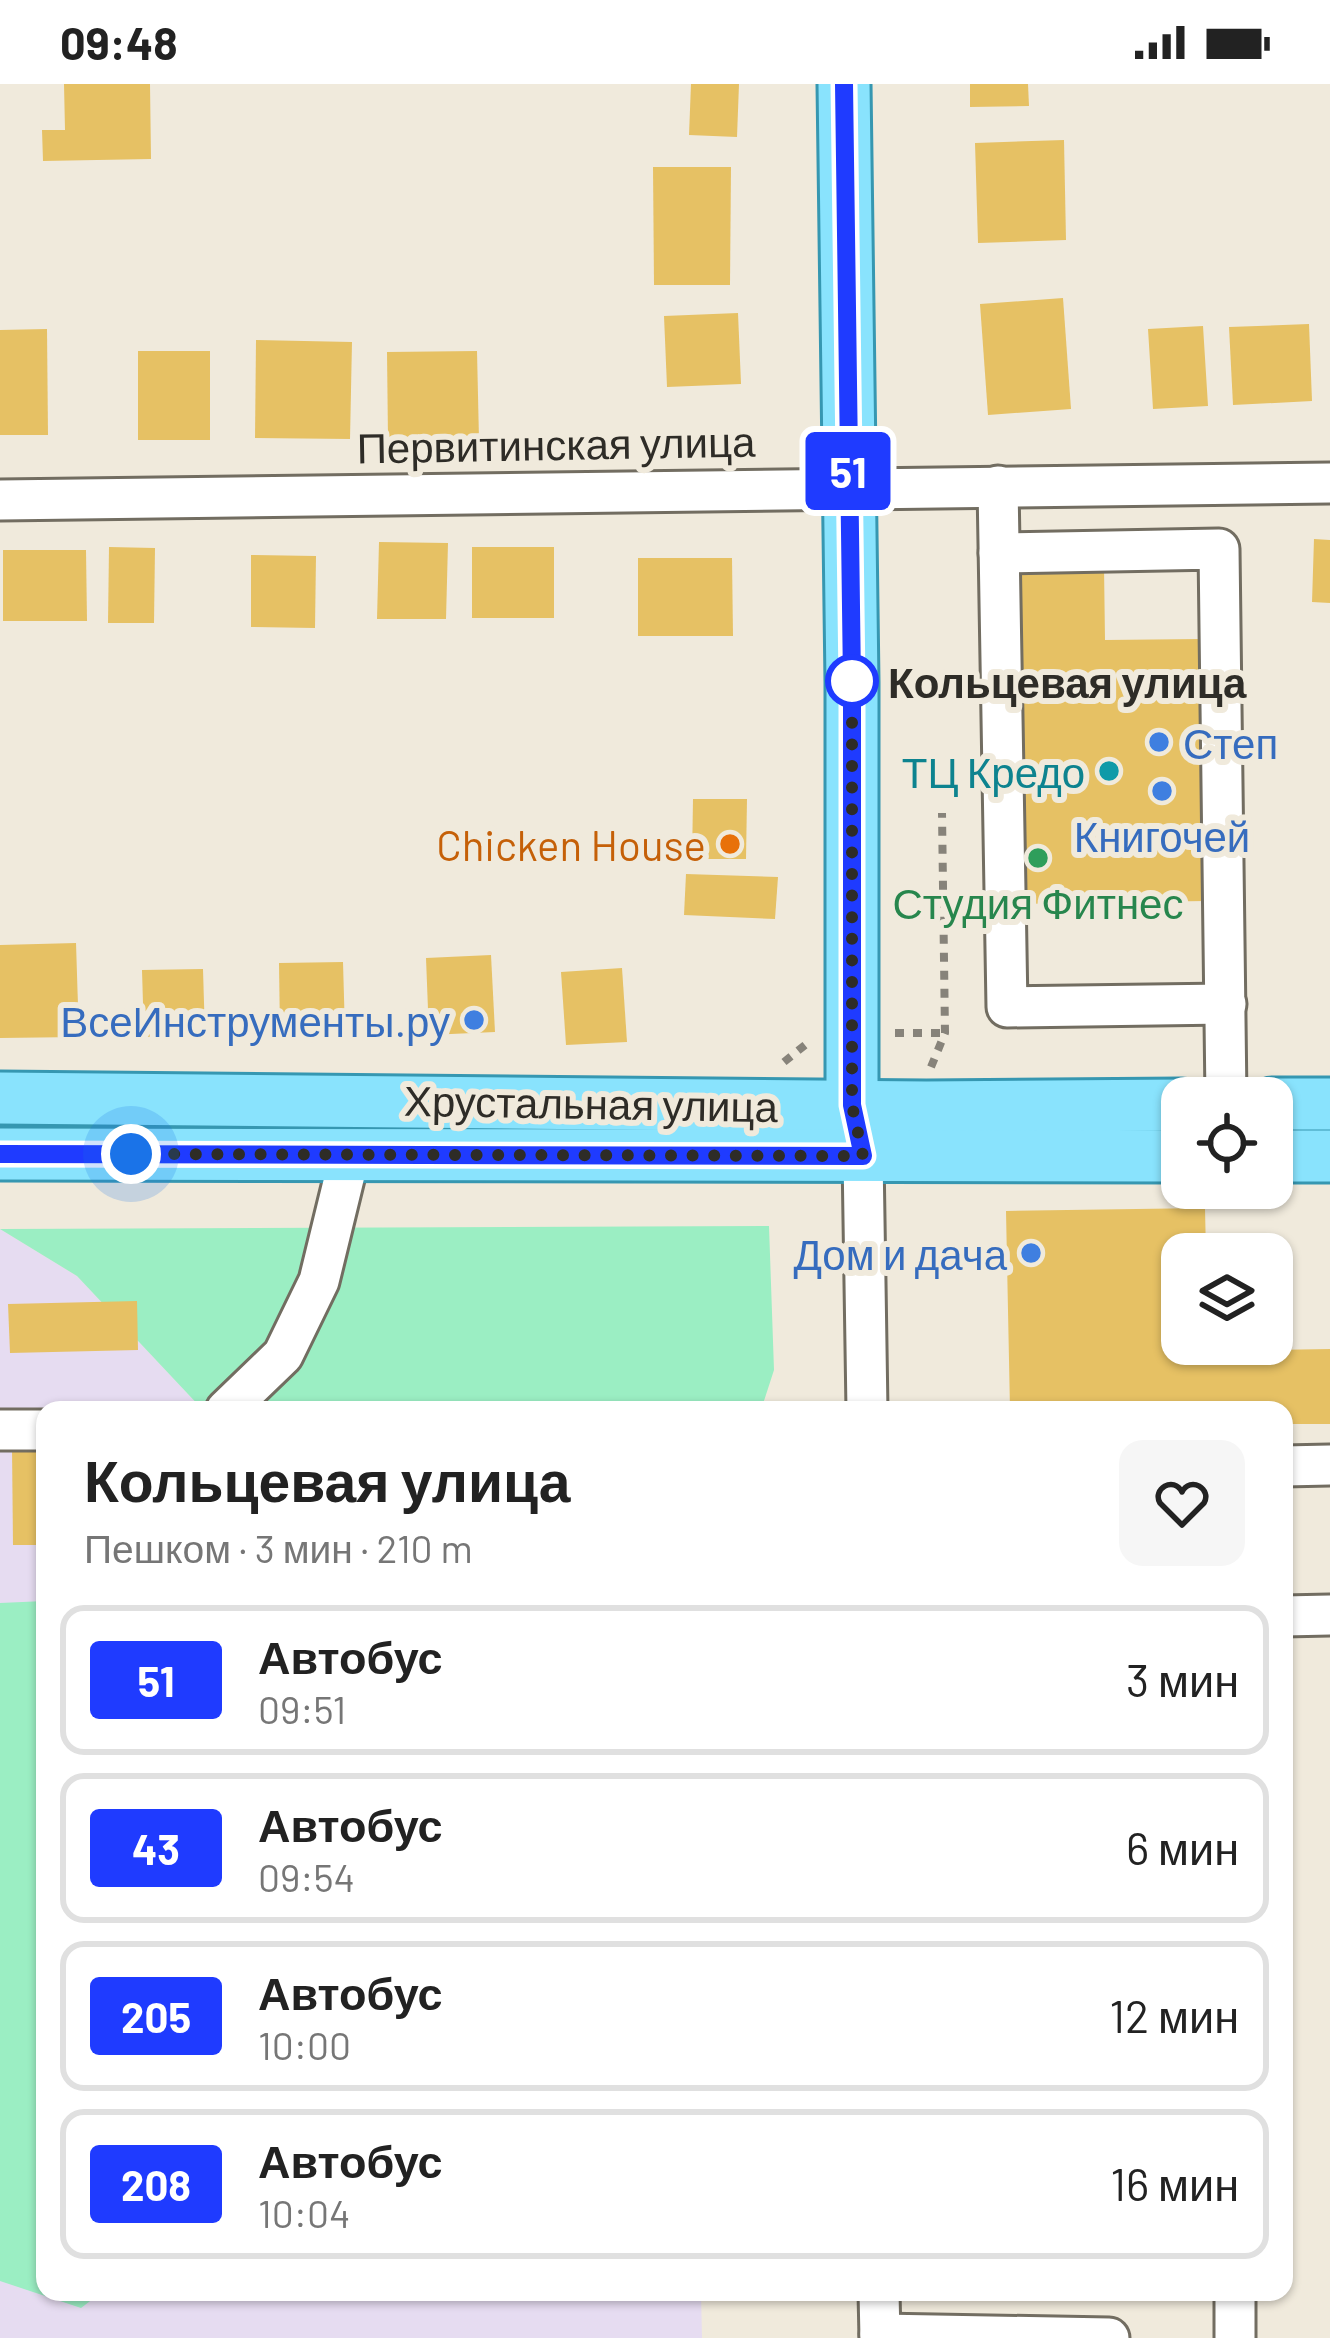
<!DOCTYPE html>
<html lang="ru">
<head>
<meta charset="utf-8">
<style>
  body { margin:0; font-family:Barlow,sans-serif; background:#f6f6f6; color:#222; height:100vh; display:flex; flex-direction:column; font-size:45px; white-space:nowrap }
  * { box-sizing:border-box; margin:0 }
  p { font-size:39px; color:#767676 }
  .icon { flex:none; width:66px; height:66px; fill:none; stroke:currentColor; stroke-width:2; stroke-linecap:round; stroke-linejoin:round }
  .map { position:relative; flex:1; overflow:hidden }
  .sheet { position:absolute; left:36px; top:1317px; width:1257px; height:900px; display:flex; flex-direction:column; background:#fff; border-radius:24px; box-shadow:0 3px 9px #0004 }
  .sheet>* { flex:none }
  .badge { padding:0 24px; border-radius:9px; font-size:42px; line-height:78px }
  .fabs { position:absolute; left:1161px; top:993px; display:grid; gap:24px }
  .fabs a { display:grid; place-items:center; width:132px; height:132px; border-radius:24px; background:#fff; box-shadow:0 3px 9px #0004; font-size:60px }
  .you { position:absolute; width:60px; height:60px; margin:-30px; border:9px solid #fff; border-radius:50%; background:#1a73e8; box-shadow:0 0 0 18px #1a73e833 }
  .map>.badge { position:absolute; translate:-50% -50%; box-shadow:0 0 0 6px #fff }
  .round { display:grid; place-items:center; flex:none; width:126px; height:126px; border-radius:24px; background:#f6f6f6 }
  .head { display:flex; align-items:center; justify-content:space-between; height:204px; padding:0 48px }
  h1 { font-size:57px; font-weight:700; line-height:90px }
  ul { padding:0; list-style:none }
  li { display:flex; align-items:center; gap:36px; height:150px; margin:0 24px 18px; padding:0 24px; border:6px solid #e0e0e0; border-radius:24px }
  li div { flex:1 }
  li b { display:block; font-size:45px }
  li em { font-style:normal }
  li .badge { min-width:132px; font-weight:700; text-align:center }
  .status { display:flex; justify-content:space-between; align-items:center; height:84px; padding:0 60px; background:#fff; direction:ltr }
  .status svg { height:33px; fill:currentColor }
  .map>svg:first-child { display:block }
  .industrial { fill:#e6dcf1 }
  .green { fill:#9beec3 }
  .building { fill:#e6c164 }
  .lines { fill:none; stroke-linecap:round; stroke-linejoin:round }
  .minor-casing { stroke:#726d61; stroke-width:45 }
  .major-casing { stroke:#3697b1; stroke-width:57 }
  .path { stroke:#87837a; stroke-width:8; stroke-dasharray:9 9; stroke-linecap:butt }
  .minor { stroke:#fff; stroke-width:39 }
  .major { stroke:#89e3fd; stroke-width:51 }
  .line-casing { stroke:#fff; stroke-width:27 }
  .line { stroke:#1f3bff; stroke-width:18 }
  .walk { stroke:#2e2c27; stroke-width:12; stroke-dasharray:0 21.6 }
  .stop-dot { fill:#fff; stroke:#1f3bff; stroke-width:6 }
  .shop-dot { fill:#3f7fe0; stroke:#f0eadc; stroke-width:4.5 }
  .culture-dot { fill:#0f9aa8; stroke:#f0eadc; stroke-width:4.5 }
  .food-dot { fill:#e8710a; stroke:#f0eadc; stroke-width:4.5 }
  .leisure-dot { fill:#2e9e5b; stroke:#f0eadc; stroke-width:4.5 }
  .labels { text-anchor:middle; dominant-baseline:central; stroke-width:12; stroke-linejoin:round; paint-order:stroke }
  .street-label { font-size:42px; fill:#2e2c27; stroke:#f0eadc }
  .stop-label { font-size:42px; font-weight:bold; fill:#2e2c27; stroke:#f0eadc; text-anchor:start }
  .shop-label { font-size:42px; fill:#366cbe; stroke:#f0eadc; text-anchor:end }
  .culture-label { font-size:42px; fill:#0d838f; stroke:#f0eadc; text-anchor:end }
  .food-label { font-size:42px; fill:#c56008; stroke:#f0eadc; text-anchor:end }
  .leisure-label { font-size:42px; fill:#27864d; stroke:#f0eadc }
</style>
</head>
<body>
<div class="status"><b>09:48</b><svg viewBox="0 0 49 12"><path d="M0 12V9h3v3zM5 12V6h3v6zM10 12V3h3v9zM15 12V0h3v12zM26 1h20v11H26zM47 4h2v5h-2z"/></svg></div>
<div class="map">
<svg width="1330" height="2254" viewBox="0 0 1330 2254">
  <rect width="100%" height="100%" fill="#f0eadc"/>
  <path class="industrial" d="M0,1145l77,47 126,134h-158v882h656l1,46h-702z"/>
  <g class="green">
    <path d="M769,1142l5,144 -13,40h-558l-126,-134 -77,-47z"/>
    <path d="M45,1517v691h57l-21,16 -81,-27v-678z"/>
  </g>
  <g class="building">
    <path d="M64,0h86l1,75 -108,2 -1,-31h23z"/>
    <path d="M691,0h48l-2,53 -48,-2z"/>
    <path d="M970,0h58l1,22 -59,1z"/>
    <path d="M1064,56l2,100 -88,3 -3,-100z"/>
    <path d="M653,83h78l-1,118h-76z"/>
    <path d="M1063,214l8,111 -83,6 -8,-111z"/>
    <path d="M738,229l3,71 -74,3 -3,-71z"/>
    <path d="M1309,240l3,77 -79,4 -4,-78z"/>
    <path d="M1203,242l5,80 -55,3 -5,-80z"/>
    <path d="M47,245l1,106h-48v-105z"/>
    <path d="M256,256l96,2 -2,97 -95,-1z"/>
    <rect x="138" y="267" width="72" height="89"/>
    <path d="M477,267l2,89h-91l-1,-88z"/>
    <path d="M1314,455l16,1v63l-18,-1z"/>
    <path d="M379,458l69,1 -2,76h-69z"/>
    <path d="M109,463l46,1 -1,75h-46z"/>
    <rect x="472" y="463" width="82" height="71"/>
    <path d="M3,466h83l1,71h-84z"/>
    <path d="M251,471l65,1 -1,72 -64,-1z"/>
    <path d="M638,474h94l1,78h-95z"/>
    <path d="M1104,482l1,74 96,-1 4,262 -189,3 -5,-337z"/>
    <path d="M693,715h54l-1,60h-54z"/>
    <path d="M686,790l92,3 -3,42 -91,-4z"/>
    <path d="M76,859l3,94 -79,1v-93z"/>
    <path d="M491,871l4,77 -66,3 -3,-77z"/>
    <path d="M343,878l2,70 -65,1 -1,-70z"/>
    <path d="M622,884l5,74 -61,3 -5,-73z"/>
    <path d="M203,885l2,67 -61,1 -2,-67z"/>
    <path d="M1205,1124l1,46h-24v90h25l1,7 122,-2v75h-46v-14h-274l-4,-199z"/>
    <path d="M137,1217l1,49 -128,3 -2,-49z"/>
    <path d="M12,1363h33v98h-32z"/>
  </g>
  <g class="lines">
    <g class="minor-casing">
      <g id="minor">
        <path d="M998,402l9,521 219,-3"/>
        <path d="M0,416l1330,-17"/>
        <path d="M999,469l220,-4 7,549"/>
        <path d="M863,1072l4,254"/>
        <path d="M226,1326l57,-55 36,-74 31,-127"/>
        <path d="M0,1346h45"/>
        <path d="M1284,1382l46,-1"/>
        <path d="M1284,1532l46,-1"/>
        <path d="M879,2208l1,46"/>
        <path d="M880,2250l229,4"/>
        <path d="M1235,2254v-46"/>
      </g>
    </g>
    <g class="major-casing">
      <g id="major">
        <path d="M844,0l8,598v423l7,33"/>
        <path d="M0,1014l926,9 256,-2"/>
        <path d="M1272,1020h58"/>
        <path d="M0,1070l1182,2"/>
        <path d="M1272,1072h58"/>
      </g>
    </g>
    <g class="path">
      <path d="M895,949h50"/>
      <path d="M784,978l26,-21"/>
      <path d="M931,983l14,-34 -3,-220"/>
    </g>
    <use href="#minor" class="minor"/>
    <use href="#major" class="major"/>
  </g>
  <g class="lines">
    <g class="line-casing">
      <path id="line" d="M0,1070l863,2 -11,-51v-423l-8,-598"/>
    </g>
    <use href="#line" class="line"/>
    <path class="walk" d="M131,1070l732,2 -11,-51v-424"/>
  </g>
  <circle class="stop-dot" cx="852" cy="597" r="24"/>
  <g class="shop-dot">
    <circle cx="1159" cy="658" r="12"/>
    <circle cx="1162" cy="707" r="12"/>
    <circle cx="474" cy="936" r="12"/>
    <circle cx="1031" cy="1169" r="12"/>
  </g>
  <circle class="culture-dot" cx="1109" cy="687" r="12"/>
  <circle class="food-dot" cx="730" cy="760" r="12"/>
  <circle class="leisure-dot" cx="1038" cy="774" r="12"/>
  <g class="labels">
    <g class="street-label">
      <text transform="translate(556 359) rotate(-1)">Первитинская улица</text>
      <text transform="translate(591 1018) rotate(1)">Хрустальная улица</text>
    </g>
    <g class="stop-label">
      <text x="888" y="597">Кольцевая улица</text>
    </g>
    <g class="shop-label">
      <text x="1183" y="658" text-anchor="start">Степ</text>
      <text x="1162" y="751" text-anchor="middle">Книгочей</text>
      <text x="450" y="936">ВсеИнструменты.ру</text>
      <text x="1007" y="1169">Дом и дача</text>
    </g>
    <g class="culture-label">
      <text x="1085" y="687">ТЦ Кредо</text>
    </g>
    <g class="food-label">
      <text x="706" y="760">Chicken House</text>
    </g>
    <g class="leisure-label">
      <text x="1038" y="818">Студия Фитнес</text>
    </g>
  </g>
</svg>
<div class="fabs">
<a><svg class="icon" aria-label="locate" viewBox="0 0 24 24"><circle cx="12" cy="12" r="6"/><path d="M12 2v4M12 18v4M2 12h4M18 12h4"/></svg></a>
<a><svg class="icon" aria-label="layers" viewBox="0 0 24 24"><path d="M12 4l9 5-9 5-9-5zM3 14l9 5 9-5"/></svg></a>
</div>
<div class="you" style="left:131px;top:1070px"></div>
<b class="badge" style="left:848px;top:387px;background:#1f3bff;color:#fff">51</b>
<section class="sheet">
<div class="head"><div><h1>Кольцевая улица</h1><p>Пешком · 3 мин · 210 m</p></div><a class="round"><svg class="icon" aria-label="heart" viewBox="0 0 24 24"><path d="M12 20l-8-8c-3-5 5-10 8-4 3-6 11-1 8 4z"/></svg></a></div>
<ul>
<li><span class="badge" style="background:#1f3bff;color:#fff">51</span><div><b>Автобус</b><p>09:51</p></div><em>3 мин</em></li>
<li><span class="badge" style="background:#1f3bff;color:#fff">43</span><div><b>Автобус</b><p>09:54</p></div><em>6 мин</em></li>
<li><span class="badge" style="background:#1f3bff;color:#fff">205</span><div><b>Автобус</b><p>10:00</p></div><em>12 мин</em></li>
<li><span class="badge" style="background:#1f3bff;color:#fff">208</span><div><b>Автобус</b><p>10:04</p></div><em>16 мин</em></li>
</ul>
</section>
</div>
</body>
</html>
